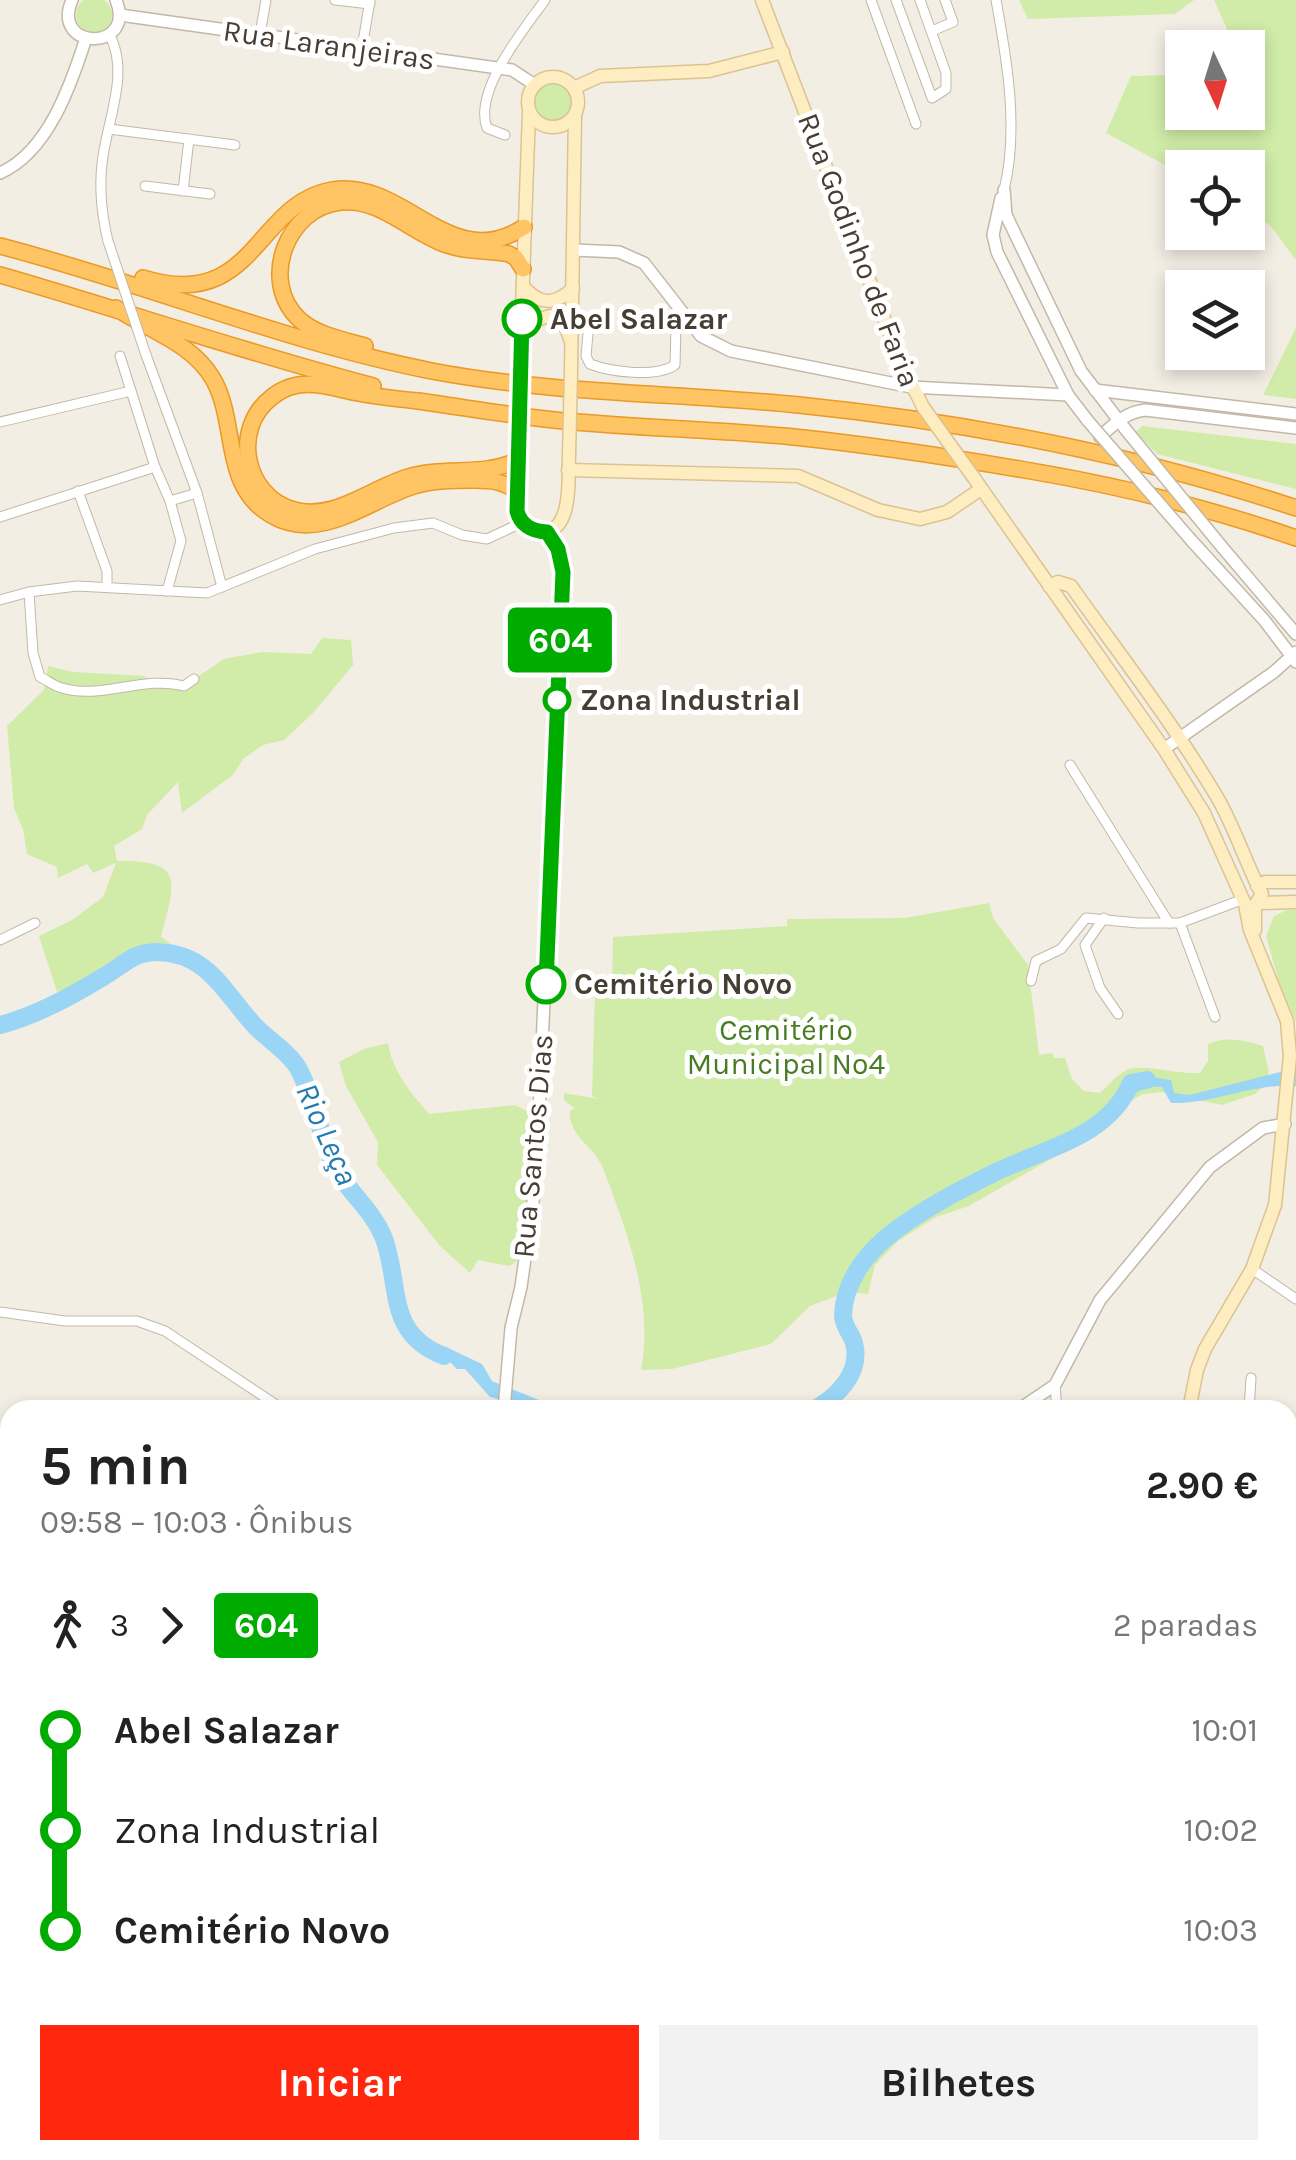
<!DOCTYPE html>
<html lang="pt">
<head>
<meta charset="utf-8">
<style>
  body { margin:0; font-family:Karla,sans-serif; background:#f2f2f2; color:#222; height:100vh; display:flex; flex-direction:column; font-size:38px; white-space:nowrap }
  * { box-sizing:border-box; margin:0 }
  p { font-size:32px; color:#767676 }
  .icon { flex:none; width:55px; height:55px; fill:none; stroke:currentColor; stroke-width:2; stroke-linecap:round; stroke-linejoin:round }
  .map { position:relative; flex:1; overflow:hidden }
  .drawer { position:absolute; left:0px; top:1400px; width:1298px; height:760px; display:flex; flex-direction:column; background:#fff; border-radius:30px 30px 0 0; box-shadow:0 5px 15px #0003 }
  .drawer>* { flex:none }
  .badge { padding:0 20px; border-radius:8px; font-size:35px; line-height:65px }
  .needle { width:65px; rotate:176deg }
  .fabs { position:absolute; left:1165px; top:30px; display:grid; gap:20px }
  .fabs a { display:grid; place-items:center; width:100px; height:100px; border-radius:0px; background:#fff; box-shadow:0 5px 15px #0003; font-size:50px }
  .map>.badge { position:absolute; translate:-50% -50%; box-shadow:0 0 0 5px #fff }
  .legs { display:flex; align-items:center; gap:15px; height:110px; padding:0 40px; font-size:32px }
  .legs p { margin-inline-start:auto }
  .summary { display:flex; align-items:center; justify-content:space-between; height:170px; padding:0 40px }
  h1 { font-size:55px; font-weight:700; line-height:75px }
  .cta { display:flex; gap:20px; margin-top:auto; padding:20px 40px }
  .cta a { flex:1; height:115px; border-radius:0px; background:#ff280f; color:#fff; font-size:40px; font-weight:700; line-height:115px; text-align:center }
  .cta a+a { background:#f2f2f2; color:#222 }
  ul { padding:0 40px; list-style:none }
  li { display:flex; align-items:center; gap:35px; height:100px; font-size:38px }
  li i { display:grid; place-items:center; width:15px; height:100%; margin:0 12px; background:currentColor }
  li i::after { content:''; width:25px; height:25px; margin:-12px; border:8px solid; border-radius:50%; background:#fff }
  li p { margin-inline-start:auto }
  li:first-child i { background:linear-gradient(#0000 50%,currentColor 0) }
  li:last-child i { background:linear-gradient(currentColor 50%,#0000 0) }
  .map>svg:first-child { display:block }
  .green { fill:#d0eca8 }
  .water { fill:#9ad5f6 }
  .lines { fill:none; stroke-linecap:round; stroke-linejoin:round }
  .river { stroke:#9ad5f6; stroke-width:18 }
  .minor-casing { stroke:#c3b8a8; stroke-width:11 }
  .tertiary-casing { stroke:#c3b8a8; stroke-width:14 }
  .secondary-casing { stroke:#dbc391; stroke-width:15 }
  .motorway-casing { stroke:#eb9926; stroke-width:18 }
  .minor { stroke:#fff; stroke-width:9 }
  .tertiary { stroke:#fff; stroke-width:11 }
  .secondary { stroke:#ffedc2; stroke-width:12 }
  .motorway { stroke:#ffc463; stroke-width:15 }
  .minor-bridge-casing { stroke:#c3b8a8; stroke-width:11; stroke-linecap:butt }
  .tertiary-bridge-casing { stroke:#c3b8a8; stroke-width:14; stroke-linecap:butt }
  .secondary-bridge-casing { stroke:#dbc391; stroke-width:15; stroke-linecap:butt }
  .minor-bridge { stroke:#fff; stroke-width:9 }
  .tertiary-bridge { stroke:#fff; stroke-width:11 }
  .secondary-bridge { stroke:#ffedc2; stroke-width:12 }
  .line-1-casing { stroke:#fff; stroke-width:22 }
  .line-1 { stroke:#00ac00; stroke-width:15 }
  .stop-1-dot { fill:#fff; stroke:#00ac00; stroke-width:5 }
  .labels { text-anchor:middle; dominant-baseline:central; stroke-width:10; stroke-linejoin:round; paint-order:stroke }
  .street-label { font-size:30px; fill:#463e33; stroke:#fff }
  .stop-label { font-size:30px; font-weight:bold; fill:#463e33; stroke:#fff; text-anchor:start }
  .park-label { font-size:30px; fill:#487c22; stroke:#fff }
  .water-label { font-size:32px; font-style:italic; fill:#227cb2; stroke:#fff }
</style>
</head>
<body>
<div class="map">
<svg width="1296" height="2160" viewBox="0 0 1296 2160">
  <rect width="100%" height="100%" fill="#f3eee3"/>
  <g class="green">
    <circle cx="94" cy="15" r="18"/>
    <path d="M1019,0h175l-19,14 -147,5z"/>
    <path d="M1214,0h82v260l-26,-35 -22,-13v-44h-66v6l-76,-41 25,-57 42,-1 9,-7v44h66v-64l-42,-1 21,-18z"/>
    <circle cx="553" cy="102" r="20"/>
    <path d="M1296,328v71l-33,-4z"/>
    <path d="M1142,426l154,18v45l-139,-35 -21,-22z"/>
    <path d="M322,638l29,2 2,25 -40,48 -29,27 -21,5 -20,14 -9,15 -52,39 -4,-31 -31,33 -5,14 -28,17 3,15c69,-1 58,20 44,76l10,7 -22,-1 -22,9 -45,31 -25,9 -18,-56 33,-16 31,-23 13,-34 -23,10 -6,-9 -29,14 -1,-11 -30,-13 -4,-25 -9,-21 -7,-82 37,-36 4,-24 25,6 71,4 11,7 29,3 40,-27 38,-7 49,2z"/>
    <path d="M989,903l4,15 35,47 11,90 13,-2 2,5h11l7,21 12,12 16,2c9,-8 20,-23 33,-25 18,-2 46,6 67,5l8,-12v-17c19,-8 36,-4 55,2l6,26 -6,15 -8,7 -33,11 -61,-13 -18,2 -36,20 -13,18 -24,16 -101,58 -33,11 -38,24 -23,24 -7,29 -21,-2 -37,14 -39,38 -99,25 -31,1c13,-69 -14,-138 -38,-202 -9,-23 -35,-31 -33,-58l5,-1 -11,-9v-7l34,6 -6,-3 3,-107h17l1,-52 174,-11v-7l118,-1z"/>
    <path d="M1287,910h9v112l-17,-40 -13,-46 8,-20z"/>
    <path d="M388,1043c4,28 23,50 41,71l86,-9 14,7 -4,121 -9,29 -7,4 -31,-6 -8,13 -30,-27 -63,-81 1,-23 -32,-56 -7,-24 25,-13z"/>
    <path d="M1296,1948v208l-2,-6h-6v-197z"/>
    <path d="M249,2150h103l28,10h-155l6,-6z"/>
    <path d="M639,2150h186l5,10h-194z"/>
  </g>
  <g class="water">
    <path d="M1280,1072h16v14c-45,-3 -81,18 -125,17l-9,-16 -21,-1 -4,7 -14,-6 9,-13 39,6 3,13 16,2z"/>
    <path d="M426,1347l11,4 9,-4 36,17 10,17 47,19 -2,10 -47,-13 -25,-28h-8l-10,-10 -12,3 -11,-8z"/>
  </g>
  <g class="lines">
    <g class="river">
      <path d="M0,1025c36,-9 72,-29 103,-48 20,-11 29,-25 54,-25 52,1 67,41 98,74 13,14 34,26 43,42 18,32 24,80 41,106 14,22 34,38 44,62 19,48 1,97 61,120"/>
      <path d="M813,1410c23,-12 49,-37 41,-67 -2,-9 -11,-16 -11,-28 1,-31 21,-59 44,-78 32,-26 69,-45 105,-63 49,-25 115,-35 139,-91l16,-3"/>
    </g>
    <g class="minor-casing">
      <g id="minor">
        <path d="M335,0l35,4"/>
        <path d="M871,0l45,124"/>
        <path d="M896,0l36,98 14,-9v-16l-26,-73"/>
        <path d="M996,0c11,60 23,130 8,190"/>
        <path d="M932,31l21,-9 -8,-22"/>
        <path d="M260,34l6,-34"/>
        <path d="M362,48l8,-48"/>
        <path d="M109,129l126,16"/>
        <path d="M505,135l-18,-7c-14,-37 37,-99 58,-128"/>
        <path d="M145,186l65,8"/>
        <path d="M183,191l6,-52"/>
        <path d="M108,241c-6,-25 -9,-51 -6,-77 4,-42 29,-91 7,-130"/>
        <path d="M589,322l-3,34 4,8c21,8 66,14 85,1l1,-40 8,-11"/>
        <path d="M146,355l51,138 25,94"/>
        <path d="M120,356l35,111 15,34"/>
        <path d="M0,422l131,-31"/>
        <path d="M78,491l29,80v14"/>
        <path d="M0,517l155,-50"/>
        <path d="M167,591l14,-50 -11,-40 27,-8"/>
        <path d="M29,592l4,61 7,24c7,3 14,9 22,11 39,12 82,-13 122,-2l10,-7"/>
        <path d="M0,600l29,-8 48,-6 130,7 108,-44 79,-21 39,-5 29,12 25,4 34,-16"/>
        <path d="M1070,765l99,158"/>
        <path d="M1104,918l-19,27 15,43 18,26"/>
        <path d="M1180,923l35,94"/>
        <path d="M0,940l35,-17"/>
        <path d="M1031,981l5,-20 25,-12 25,-31 52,5h42l61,-23"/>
        <path d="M1252,1269l44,30"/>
        <path d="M0,1312l65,9h72l28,10 119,79"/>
        <path d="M1055,1385l2,25"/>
        <path d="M1249,1410l2,-32"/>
        <path d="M1288,1659h8"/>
        <path d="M1288,2104l8,21"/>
        <path d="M373,2150l14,10"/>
      </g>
    </g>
    <g class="tertiary-casing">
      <g id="tertiary">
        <path d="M72,0c-22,51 65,52 44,0"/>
        <path d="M120,15l392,55 23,15"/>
        <path d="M0,173c48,-21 71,-88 86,-135"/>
        <path d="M1004,190l2,25 75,156 45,59"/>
        <path d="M1001,198l-8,37 4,17 71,143 20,26"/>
        <path d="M574,250l45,2 25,11 57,73 30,15 180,36 157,8"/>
        <path d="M1095,390l201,24"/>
        <path d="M1100,437c14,-13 26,-25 45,-27l151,18"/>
        <path d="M1191,540l73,80 32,42"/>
        <path d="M1222,547l74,87"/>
        <path d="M1164,749l110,-77 22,-20"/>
        <path d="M504,1410l7,-82 10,-41 15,-107 27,-608 -5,-23 -11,-17"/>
        <path d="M1018,1410l37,-25 45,-85 110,-133 53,-39 22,-4"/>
        <path d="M0,2026l10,2"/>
        <path d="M139,2150l5,10"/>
      </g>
    </g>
    <g class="secondary-casing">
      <g id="secondary">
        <path d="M762,0l138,360 23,47"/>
        <circle cx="553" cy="102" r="25"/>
        <path d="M574,88l26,-12 109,-5 74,-19"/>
        <path d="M523,286c16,19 32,20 50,2"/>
        <path d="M524,337l8,-16 18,-5 15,9 5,14"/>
        <path d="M520,364l9,-252"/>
        <path d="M571,371l4,-257"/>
        <path d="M518,453v64c6,8 11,13 20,14 36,7 30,-55 31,-76"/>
        <path d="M568,470l230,6 80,34 42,9 27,-7 34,-23"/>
        <path d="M974,478l190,271 40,64 41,91 5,26 37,91 3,35 -15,149 -23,64 -47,80 -8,21 -8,40"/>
        <path d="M1049,586l9,-4 13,4c49,69 102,137 146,211 18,31 29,67 45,97l-7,11v25"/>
        <path d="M1257,886l8,-4h31"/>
        <path d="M1259,903l37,-1"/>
        <path d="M841,2150l6,10"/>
        <path d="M858,2150l6,10"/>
        <path d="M1175,2150l5,10"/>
        <path d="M1114,2160l25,-10"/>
      </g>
    </g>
    <g class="motorway-casing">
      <g id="motorway">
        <path d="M0,246c147,38 287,97 437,126 120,22 242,21 362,33 166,17 338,50 497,103"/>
        <path d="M0,275c125,36 247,78 373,111"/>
        <path d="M143,278c112,35 112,-75 189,-88 73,-12 118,86 192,37"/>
        <path d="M116,308c34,23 76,35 97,71 25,43 8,107 58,136 49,29 97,-15 143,-29 19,-6 40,-6 60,-6 18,0 28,1 43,11"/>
        <path d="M365,346c-21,-6 -48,-11 -65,-26 -42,-38 -13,-113 41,-118 40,-4 70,31 106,43 20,7 41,5 62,9l7,4 7,11"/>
        <path d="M518,460c-34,17 -74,6 -110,17 -37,11 -74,44 -114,33 -50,-14 -63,-82 -22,-113 27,-22 56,-10 86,-4 20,4 40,6 60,8 43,6 85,13 127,18 83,9 166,10 249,18 77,8 155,20 231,33 91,15 184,38 271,68"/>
      </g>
    </g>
    <use href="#minor" class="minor"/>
    <use href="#tertiary" class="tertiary"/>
    <use href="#secondary" class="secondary"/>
    <use href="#motorway" class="motorway"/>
    <g class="minor-bridge-casing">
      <path id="minor-bridge" d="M108,241l38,114"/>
    </g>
    <g class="tertiary-bridge-casing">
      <g id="tertiary-bridge">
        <path d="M1088,421l103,119"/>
        <path d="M1126,430l96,117"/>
      </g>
    </g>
    <g class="secondary-bridge-casing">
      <g id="secondary-bridge">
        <path d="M923,407l51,71"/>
        <path d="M518,451l2,-87"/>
        <path d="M569,455l2,-84"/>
      </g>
    </g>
    <use href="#minor-bridge" class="minor-bridge"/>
    <use href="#tertiary-bridge" class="tertiary-bridge"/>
    <use href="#secondary-bridge" class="secondary-bridge"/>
  </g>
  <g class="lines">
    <g class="line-1-casing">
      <path id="line-1" d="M522,319l-5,192c4,15 15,20 30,21l11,17 5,23 -17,412"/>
    </g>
    <use href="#line-1" class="line-1"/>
  </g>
  <g class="stop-1-dot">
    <circle cx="522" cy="319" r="18"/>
    <circle cx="557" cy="700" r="12"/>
    <circle cx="546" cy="984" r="18"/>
  </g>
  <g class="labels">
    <g class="street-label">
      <text transform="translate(329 45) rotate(8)">Rua Laranjeiras</text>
      <text transform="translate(859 250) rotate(69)">Rua Godinho de Faria</text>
      <text transform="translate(533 1146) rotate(-85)">Rua Santos Dias</text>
    </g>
    <g class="stop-label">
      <text x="550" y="319">Abel Salazar</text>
      <text x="580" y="700">Zona Industrial</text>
      <text x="574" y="984">Cemitério Novo</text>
    </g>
    <g class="park-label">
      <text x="786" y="1030">Cemitério<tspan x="786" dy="34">Municipal Nº4</tspan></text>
    </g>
    <g class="water-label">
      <text transform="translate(327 1134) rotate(66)">Rio Leça</text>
    </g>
  </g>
</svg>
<div class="fabs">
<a><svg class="needle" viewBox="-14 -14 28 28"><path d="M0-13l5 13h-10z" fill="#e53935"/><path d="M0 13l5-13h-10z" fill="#767676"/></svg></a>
<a><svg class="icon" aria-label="locate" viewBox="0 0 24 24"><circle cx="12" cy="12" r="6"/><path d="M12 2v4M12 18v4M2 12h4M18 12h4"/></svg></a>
<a><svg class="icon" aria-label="layers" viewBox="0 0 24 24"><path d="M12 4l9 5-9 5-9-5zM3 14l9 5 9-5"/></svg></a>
</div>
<b class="badge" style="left:560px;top:640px;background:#00ac00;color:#fff">604</b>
<section class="drawer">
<div class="summary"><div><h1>5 min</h1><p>09:58 – 10:03 · Ônibus</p></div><b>2.90 €</b></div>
<div class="legs"><svg class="icon" aria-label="walk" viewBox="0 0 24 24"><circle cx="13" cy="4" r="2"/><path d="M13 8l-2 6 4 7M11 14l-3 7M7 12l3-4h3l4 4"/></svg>3<svg class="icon" aria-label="forward" viewBox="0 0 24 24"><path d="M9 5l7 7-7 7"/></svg><b class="badge" style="background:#00ac00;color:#fff">604</b><p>2 paradas</p></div>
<ul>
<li><i style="color:#00ac00"></i><b>Abel Salazar</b><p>10:01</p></li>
<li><i style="color:#00ac00"></i><span>Zona Industrial</span><p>10:02</p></li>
<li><i style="color:#00ac00"></i><b>Cemitério Novo</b><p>10:03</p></li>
</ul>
<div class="cta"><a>Iniciar</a><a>Bilhetes</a></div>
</section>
</div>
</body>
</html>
